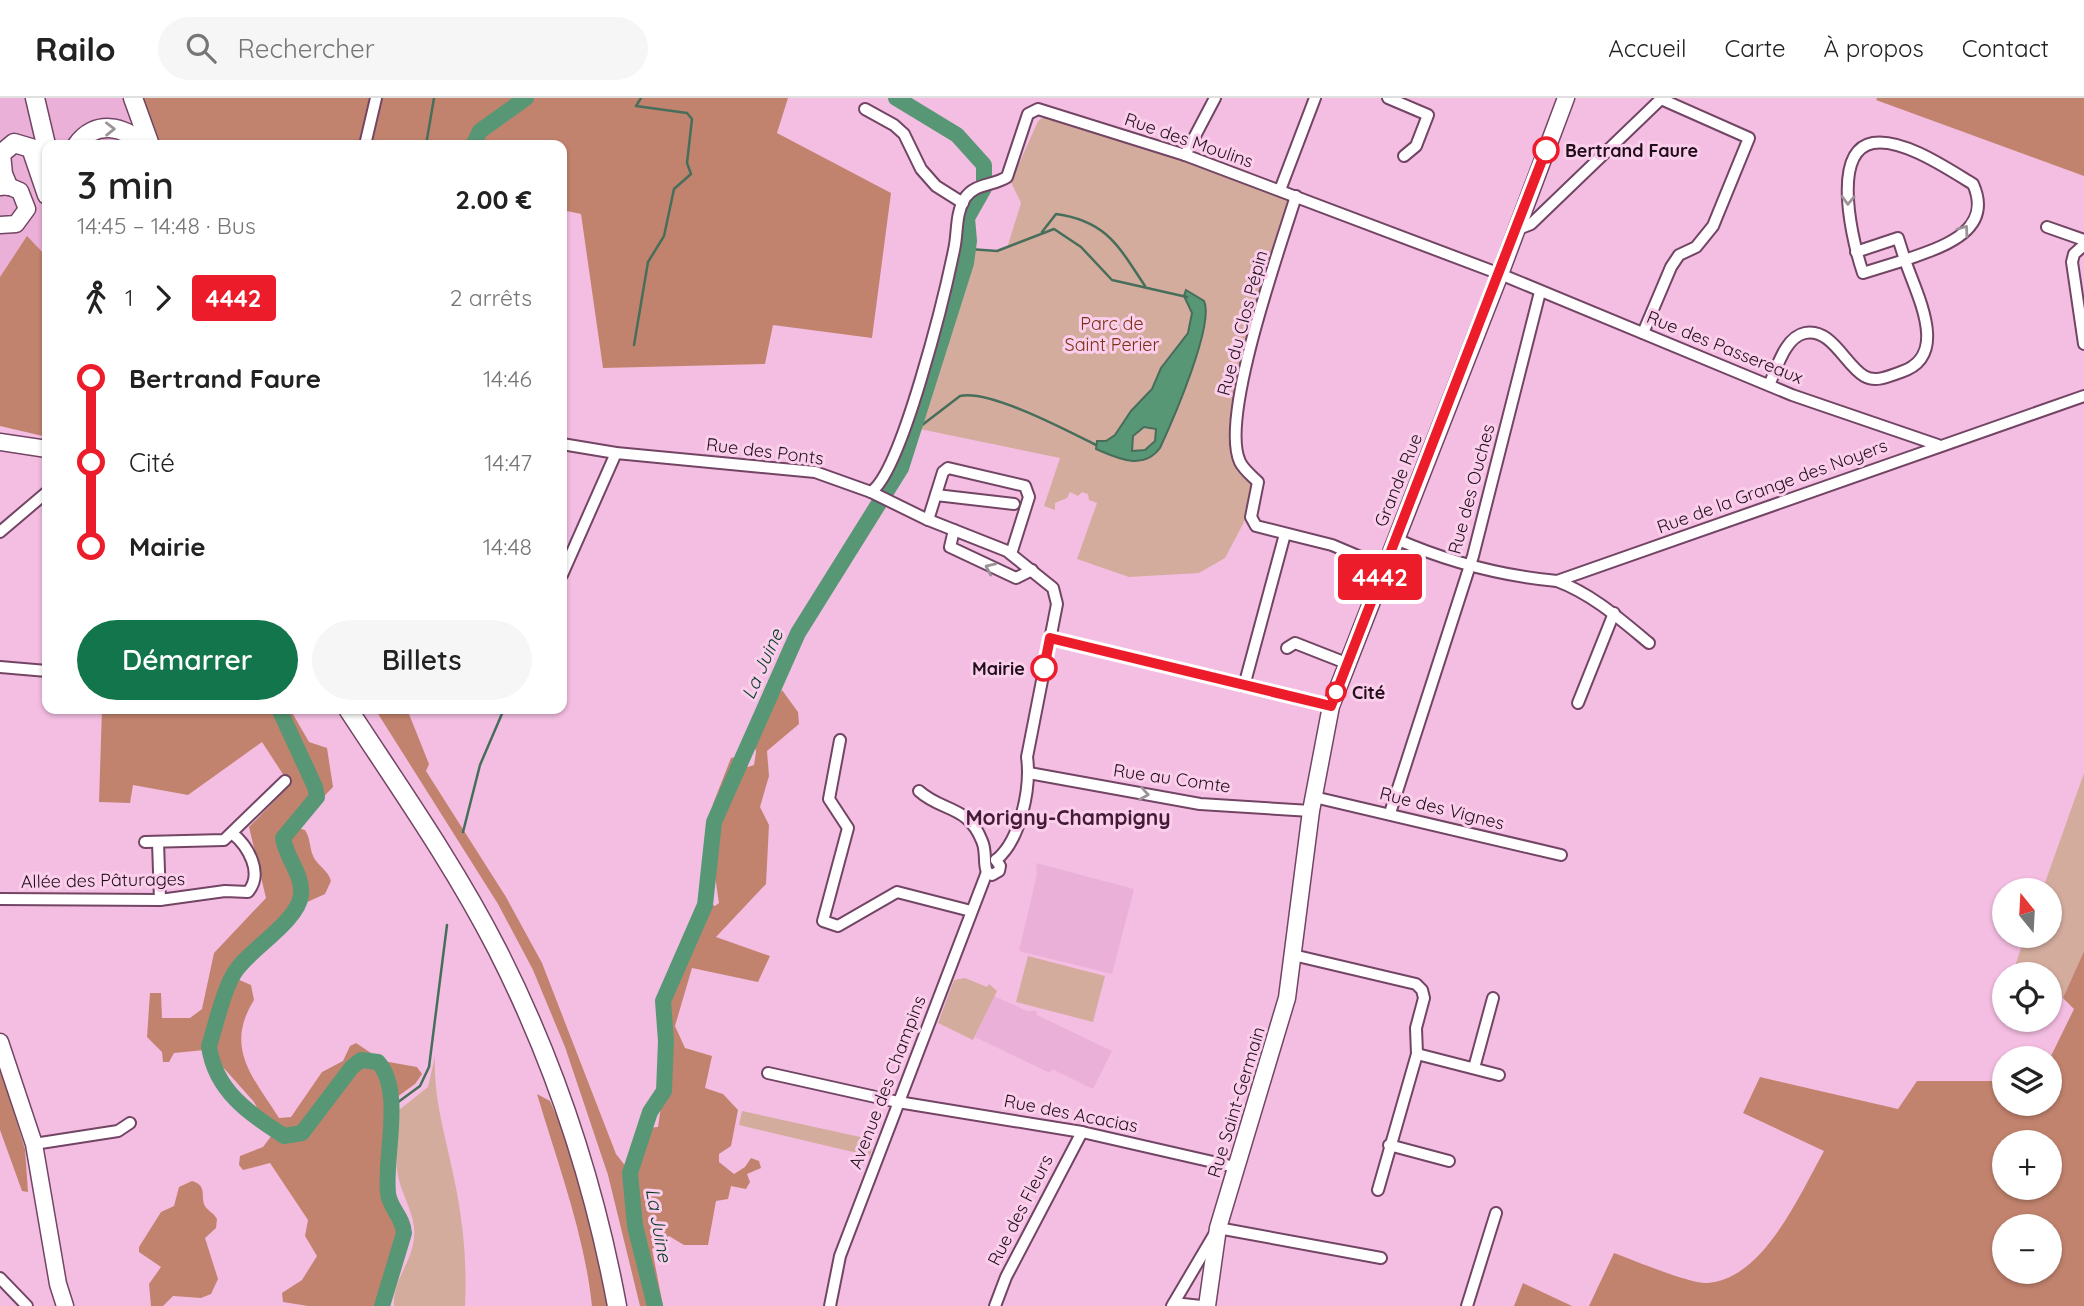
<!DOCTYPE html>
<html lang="fr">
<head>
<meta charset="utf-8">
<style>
  body { margin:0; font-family:Quicksand,sans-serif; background:#f6f6f6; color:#222; height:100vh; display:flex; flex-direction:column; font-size:26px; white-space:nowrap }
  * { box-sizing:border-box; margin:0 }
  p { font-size:23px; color:#767676 }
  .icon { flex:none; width:38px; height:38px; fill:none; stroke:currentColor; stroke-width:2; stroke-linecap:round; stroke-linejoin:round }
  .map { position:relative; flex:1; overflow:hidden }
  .details { position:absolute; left:42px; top:42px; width:525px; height:574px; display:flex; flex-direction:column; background:#fff; border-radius:14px; box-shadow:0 2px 5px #0004 }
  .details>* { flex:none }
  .badge { padding:0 14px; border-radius:5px; font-size:24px; line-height:46px }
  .needle { width:46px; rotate:342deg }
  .buttons { position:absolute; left:1992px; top:780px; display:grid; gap:14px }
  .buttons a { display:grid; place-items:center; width:70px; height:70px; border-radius:50%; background:#fff; box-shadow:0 2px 5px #0004; font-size:35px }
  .map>.badge { position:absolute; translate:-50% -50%; box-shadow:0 0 0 4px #fff }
  .legs { display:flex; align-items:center; gap:10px; height:77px; padding:0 35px; font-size:23px }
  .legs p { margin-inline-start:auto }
  .head { display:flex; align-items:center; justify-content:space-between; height:119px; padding:0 35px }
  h1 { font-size:38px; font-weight:600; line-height:52px }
  .primary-button { display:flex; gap:14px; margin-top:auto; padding:14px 35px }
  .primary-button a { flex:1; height:80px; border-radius:42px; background:#12754c; color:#fff; font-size:28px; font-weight:600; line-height:80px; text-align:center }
  .primary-button a+a { background:#f6f6f6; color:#222 }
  ul { padding:0 35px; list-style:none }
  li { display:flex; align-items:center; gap:24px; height:84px; font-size:26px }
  li i { display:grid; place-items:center; width:10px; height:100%; margin:0 9px; background:currentColor }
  li i::after { content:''; width:18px; height:18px; margin:-9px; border:5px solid; border-radius:50%; background:#fff }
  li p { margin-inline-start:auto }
  li:first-child i { background:linear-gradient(#0000 50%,currentColor 0) }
  li:last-child i { background:linear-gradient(currentColor 50%,#0000 0) }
  header { display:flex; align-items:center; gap:42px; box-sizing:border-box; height:98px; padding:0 35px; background:#fff; border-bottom:2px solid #e0e0e0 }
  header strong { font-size:33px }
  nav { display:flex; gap:38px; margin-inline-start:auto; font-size:24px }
  .search { width:490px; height:63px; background:#f6f6f6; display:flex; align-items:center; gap:18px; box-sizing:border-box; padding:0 24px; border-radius:38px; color:#767676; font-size:26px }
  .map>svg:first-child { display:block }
  .built { fill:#ebb0d7 }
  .green { fill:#d4ac9e }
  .forest { fill:#c2836e; fill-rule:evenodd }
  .water { fill:#589775; stroke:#476e5a; stroke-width:2; fill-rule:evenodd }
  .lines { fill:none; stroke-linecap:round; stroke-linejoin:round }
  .stream { stroke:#476e5a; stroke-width:2.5 }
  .river { stroke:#589775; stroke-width:16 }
  .minor-casing { stroke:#724564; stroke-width:14 }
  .secondary-casing { stroke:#724564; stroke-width:19 }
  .primary-casing { stroke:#724564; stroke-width:21 }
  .minor { stroke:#fff; stroke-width:10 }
  .secondary { stroke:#fff; stroke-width:16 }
  .primary { stroke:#fff; stroke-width:18 }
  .oneway { stroke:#9b9398 }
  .line-1-casing { stroke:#fff; stroke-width:16 }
  .line-1 { stroke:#ed1c2a; stroke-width:10 }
  .stop-1-dot { fill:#fff; stroke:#ed1c2a; stroke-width:3.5 }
  .labels { text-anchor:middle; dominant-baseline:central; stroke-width:6; stroke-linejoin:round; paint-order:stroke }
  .street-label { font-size:18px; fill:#200e1b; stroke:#fbcfec }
  .stop-label { font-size:18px; font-weight:bold; fill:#200e1b; stroke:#fbcfec; text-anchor:start }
  .park-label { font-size:18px; fill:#7c2f13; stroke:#fbcfec }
  .water-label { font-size:19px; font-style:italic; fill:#033b24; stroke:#fbcfec }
  .quarter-label { font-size:21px; font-weight:bold; fill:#431a37; stroke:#fbcfec }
</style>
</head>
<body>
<header>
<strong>Railo</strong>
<div class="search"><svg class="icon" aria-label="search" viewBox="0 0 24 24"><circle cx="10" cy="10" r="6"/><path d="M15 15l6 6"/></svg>Rechercher</div>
<nav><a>Accueil</a><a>Carte</a><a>À propos</a><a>Contact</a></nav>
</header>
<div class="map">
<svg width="2084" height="1208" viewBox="0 0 2084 1208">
  <rect width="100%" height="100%" fill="#f4bee2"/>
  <g class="built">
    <path d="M0,0h140l7,47h-100v112l-20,-20 -27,40z"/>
    <path d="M1036,765l98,26 -22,85 -93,-23 18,-77z"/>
    <path d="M994,898l33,15h9l1,4 75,36 -19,38 -41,-20 -2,4 -75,-36z"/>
  </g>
  <g class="green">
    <path d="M1045,18l167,54 78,29 -19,65 -37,183 21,39 -11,36 -19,36 -26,15 -70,4 -52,-18 20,-56 -8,-3 -1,-6 -6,-2 -4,4 -8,-4 -3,6 -12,5v7l-11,-4 16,-48 -150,-31 47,-165 12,-13 22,3 16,-4 14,-45 -10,-21 27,-61z"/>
    <path d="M2084,675v178l-21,47 -14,-6v-17h-37l13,-39h24v-45h-7z"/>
    <path d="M1028,858l77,20 -12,46 -77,-20z"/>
    <path d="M965,880l22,9 2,-3 8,7 -24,49 -35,-17 16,-43z"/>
    <path d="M435,958c-2,47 14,91 22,137 7,38 10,75 8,113h-71c-2,-24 18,-44 20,-68 3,-23 -14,-44 -17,-68 -2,-19 2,-40 2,-60l29,-23z"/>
    <path d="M742,1013l132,29 -4,16 -131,-31z"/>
  </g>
  <g class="forest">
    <path d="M140,0h648l-11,35 114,60 -19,145 -99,-13 -8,39 -162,4 -22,-154 -19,-4v-65h-415z"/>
    <path d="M1877,0h207v78l-208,-76z"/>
    <path d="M27,138l20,21v180l-47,-11v-149z"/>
    <path d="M782,592l16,22 1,12 -32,27 2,25 -9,31 9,18 -3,59 -50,53 54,19 -12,26 -66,-14 -17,58 10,22 27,8 -7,32 18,6 15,16 -7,36 -12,8v8l15,12 11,-7 6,-9 8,3 2,7 -14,6 3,8 -4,7 -15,-3 -3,13 -12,2 -8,44h-24l-15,-9 -17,13 11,57h-23l-32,-131 -43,-128 -32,-77 -35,-66 -123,-195h32l22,55 -3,7 80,126 36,66 74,191 11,14 11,-13 10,-27 10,-1 4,-27 8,-18 -4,-77 17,-44 -2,-12 18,-44 4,-5 12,6 4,-3 -11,-73 5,-26 18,-46 5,-1 12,10 6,-2 2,-13 -5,-26z"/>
    <path d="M102,611h188l19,33 18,6 6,39 -39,40 11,3c6,9 4,18 9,28 5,9 14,12 17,23l-6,13 -22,10 -9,14 -52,49 -7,11 16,7 3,15c-30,48 -1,77 25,118l12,-1 31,-45 21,-11 7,-15 6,-3 27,18 34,6 5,7 -7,10 -29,21 -1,87 14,35 1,11 -23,68h-69l-25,-4 -1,-9 20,-13 15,-24 -12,-20 3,-16 -38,-57 -27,7 -4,-5 1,-9 23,-9 9,-12 -18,-33 -32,-36 -7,-17 -41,4 -5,9h-6l-1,-10 -15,-15 3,-44h11l1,25h28l12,-9 12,-56 52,-55 -17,-71 41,-42 -28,-43 -74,53 -55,-10 -3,18 -31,-1z"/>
    <path d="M2084,853v355h-495l25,-53c19,7 76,31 93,30 56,-3 93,-89 117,-132l-81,-38 17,-36 138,32 19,-28h84l3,-6v29h45v-45h-39l2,-4 39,1 23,-47 -11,-11zM2004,1045h45v45h-45zM2004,1129h45v45h-45z"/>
    <path d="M0,969l25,82 3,43 -6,-1 -22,-61z"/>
    <path d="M537,996l13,7 25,57 33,148h-16c-8,-74 -34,-141 -55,-212z"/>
    <path d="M192,1083c16,5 8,15 13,25 3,5 9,7 12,13l-1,9 -11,10 13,41 -7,15 -10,4 -28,-2 -10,10h-12l-2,-22 12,-17 -22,-15v-5l22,-35 13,-6 5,-19z"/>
    <path d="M1523,1185l49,23h-58z"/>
  </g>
  <path class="water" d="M1186,192l18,11c11,23 -32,121 -44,147 -17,23 -43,10 -64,1l1,-8h9l9,-6 16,-24 21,-22 9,-21 27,-35 4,-20 -8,-17zM1144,329l12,2 -1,12 -10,9 -13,1 1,-15z"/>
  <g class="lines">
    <g class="stream">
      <path d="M426,47l8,-47"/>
      <path d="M1042,134l14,-18c51,7 63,33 89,72"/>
      <path d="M969,151l28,2 57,-22 27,18 31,33 75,17"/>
      <path d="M634,247l14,-83 16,-26 10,-47 17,-15 -4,-11 5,-44 -5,-6 -51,-7 5,-8"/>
      <path d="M913,334l47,-36c29,-7 108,35 136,49"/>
      <path d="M463,734l17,-67 24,-56"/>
      <path d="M390,1010l30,-22 9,-19 18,-142"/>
    </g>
    <g class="river">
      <path d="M473,47l7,-14 46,-33"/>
      <path d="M279,611l36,78 2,10 -34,41c3,20 20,36 18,57 -3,26 -49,53 -64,74 -13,17 -21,56 -28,77 6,45 40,67 75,90l18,-3 50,-66 9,-7 17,2c26,29 6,94 10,131 1,14 15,24 16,40l-22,73"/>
      <path d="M655,1208l-20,-80 -5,-53 20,-61 14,-21 2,-50 -3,-40 42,-96 9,-83 84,-189 103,-165 65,-205 3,-22 -2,-23 17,-30v-23l-27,-30 -61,-37"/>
    </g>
    <g class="minor-casing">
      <g id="minor">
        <path d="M1388,0l40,17 -12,31 -12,10"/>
        <path d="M865,11l29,16 10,9 17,35 15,17 27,17"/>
        <path d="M365,47l11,-47"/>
        <path d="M1185,57l30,-57"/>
        <path d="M1280,92l35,-92"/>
        <path d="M1296,98c-16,52 -77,222 -56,266 4,8 12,14 18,20l-7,35 5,9 76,19 52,22"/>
        <path d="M2047,129l37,13"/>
        <path d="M1516,132l15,-6 131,-126"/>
        <path d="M2084,147l-10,9 -2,8 12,82"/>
        <path d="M1643,235l28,-66 8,-12 17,-8 17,-21 36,-88 -88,-39"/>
        <path d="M1769,287c8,-17 16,-48 36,-52 27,-5 40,32 59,43 12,7 25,0 37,-4 50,-16 15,-78 4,-112 33,-12 90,-27 68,-76 -25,-15 -70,-46 -100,-41 -44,8 -19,104 -10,130l42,-13 -7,-22 -42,14"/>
        <path d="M562,346l54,9 199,19 56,20 55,27 81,32 46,37 4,16 -30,153c4,30 -6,83 -31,103"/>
        <path d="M871,394c31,-21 74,-198 83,-242 4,-17 1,-36 11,-52 10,-15 28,-12 42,-21l21,-63 10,-5 147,46 315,119 292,121 146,50"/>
        <path d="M936,397l78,9"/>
        <path d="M928,422l15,-48 5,-4 77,18 4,11 -18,57"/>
        <path d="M954,432l-4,17 66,31 16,-8"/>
        <path d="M0,434l47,-40"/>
        <path d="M1396,441c50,22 107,37 161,42l527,-185"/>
        <path d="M562,477l54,-122"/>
        <path d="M1557,483c35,13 63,38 92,62"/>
        <path d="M1050,540l281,68"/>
        <path d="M1287,550l8,-5 51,20"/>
        <path d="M0,569l47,4"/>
        <path d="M1244,588l41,-152"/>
        <path d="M1578,605l36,-90"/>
        <path d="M840,642l-11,59 19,29 -25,93 15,5 59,-34 74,19"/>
        <path d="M1029,675l171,31 111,7"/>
        <path d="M919,693c23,21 49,14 63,50 5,11 1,22 5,31"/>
        <path d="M1314,699l247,58"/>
        <path d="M1390,715l83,-257 67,-264"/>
        <path d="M145,744l79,-2 61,-59"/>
        <path d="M158,744l2,58"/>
        <path d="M987,774l5,3 7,-4 1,-5 -4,-6"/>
        <path d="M0,801l160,1 65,-9 23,1c16,-19 0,-46 -16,-59"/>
        <path d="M1293,857l123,29 6,6 2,8 -8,30 1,26 -39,136"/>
        <path d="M1417,956l82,21"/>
        <path d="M1474,970l19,-70"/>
        <path d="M768,975l130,29 184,30 153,35"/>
        <path d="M34,1046l84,-13 12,-8"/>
        <path d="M1389,1047l60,16"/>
        <path d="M0,1180l27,28"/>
        <path d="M1174,1205l27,3"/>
        <path d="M830,1208l10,-50 147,-384"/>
        <path d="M995,1208l11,-29 76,-145"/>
        <path d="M1172,1208l46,-78 163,30"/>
        <path d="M1467,1208l29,-93"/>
      </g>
    </g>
    <g class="secondary-casing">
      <g id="secondary">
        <path d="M0,89l8,-1 12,5 7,18 -11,15 -16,1"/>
        <path d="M0,344l47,7"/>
        <path d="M0,944l34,102 24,140 7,22"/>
        <path d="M1207,1208l11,-78 69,-230 24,-187 20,-105 169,-432 66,-176"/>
      </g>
    </g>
    <g class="primary-casing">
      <g id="primary">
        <path d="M35,0l12,51"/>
        <path d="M133,0l17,47"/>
        <path d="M77,47c17,-25 48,-20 65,0"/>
        <path d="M8,88l-5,-12 -2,-20 13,-11 17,5 16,47"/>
        <path d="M348,611c51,78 106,156 149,240 57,112 97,233 120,357"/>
      </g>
    </g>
    <use href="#minor" class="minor"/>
    <use href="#secondary" class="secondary"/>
    <use href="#primary" class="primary"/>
  </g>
  <defs><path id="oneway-chevron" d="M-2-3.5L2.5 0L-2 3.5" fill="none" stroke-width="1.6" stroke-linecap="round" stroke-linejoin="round" transform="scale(1.75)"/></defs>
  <g class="oneway">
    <use href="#oneway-chevron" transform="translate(110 31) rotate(-1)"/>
    <use href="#oneway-chevron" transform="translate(1848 102) rotate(92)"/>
    <use href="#oneway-chevron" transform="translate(1964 132) rotate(-54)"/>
    <use href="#oneway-chevron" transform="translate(990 470) rotate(-156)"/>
    <use href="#oneway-chevron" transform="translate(1144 696) rotate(10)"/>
  </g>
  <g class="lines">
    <g class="line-1-casing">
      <path id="line-1" d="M1044,570l6,-30 281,68 215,-556"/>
    </g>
    <use href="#line-1" class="line-1"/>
  </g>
  <g class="stop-1-dot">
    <circle cx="1546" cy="52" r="12"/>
    <circle cx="1044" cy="570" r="12"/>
    <circle cx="1336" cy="594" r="9"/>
  </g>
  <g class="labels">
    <g class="street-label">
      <text transform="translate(1189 42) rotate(19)">Rue des Moulins</text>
      <text transform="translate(1242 225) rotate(-75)">Rue du Clos Pépin</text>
      <text transform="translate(1725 249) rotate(22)">Rue des Passereaux</text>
      <text transform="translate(765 353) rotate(7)">Rue des Ponts</text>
      <text transform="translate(1398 382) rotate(-68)">Grande Rue</text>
      <text transform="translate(1772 388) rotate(-20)">Rue de la Grange des Noyers</text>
      <text transform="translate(1471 391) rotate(-75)">Rue des Ouches</text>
      <text transform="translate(1172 680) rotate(8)">Rue au Comte</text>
      <text transform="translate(1442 710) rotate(14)">Rue des Vignes</text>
      <text transform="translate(103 782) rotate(-1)">Allée des Pâturages</text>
      <text transform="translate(887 984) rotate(-69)">Avenue des Champins</text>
      <text transform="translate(1236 1004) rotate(-73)">Rue Saint-Germain</text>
      <text transform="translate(1071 1015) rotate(11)">Rue des Acacias</text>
      <text transform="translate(1020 1112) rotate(-63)">Rue des Fleurs</text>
    </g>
    <g class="stop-label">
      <text x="1565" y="52">Bertrand Faure</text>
      <text x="1025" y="570" text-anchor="end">Mairie</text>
      <text x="1352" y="594">Cité</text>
    </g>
    <g class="park-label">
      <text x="1112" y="225">Parc de<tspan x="1112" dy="21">Saint Perier</tspan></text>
    </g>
    <g class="water-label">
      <text transform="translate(762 566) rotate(-66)">La Juine</text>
      <text transform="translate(659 1127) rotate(80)">La Juine</text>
    </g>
    <g class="quarter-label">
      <text x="1068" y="719">Morigny-Champigny</text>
    </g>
  </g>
</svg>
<div class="buttons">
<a><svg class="needle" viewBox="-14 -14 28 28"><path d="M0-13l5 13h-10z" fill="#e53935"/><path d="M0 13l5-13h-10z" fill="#767676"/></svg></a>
<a><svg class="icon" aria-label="locate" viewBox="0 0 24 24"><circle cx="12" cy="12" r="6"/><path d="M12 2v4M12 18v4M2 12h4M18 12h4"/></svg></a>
<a><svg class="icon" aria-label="layers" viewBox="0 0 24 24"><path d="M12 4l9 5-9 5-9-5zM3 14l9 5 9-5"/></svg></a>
<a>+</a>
<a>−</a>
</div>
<b class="badge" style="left:1380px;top:479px;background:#ed1c2a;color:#fff">4442</b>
<section class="details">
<div class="head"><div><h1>3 min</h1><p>14:45 – 14:48 · Bus</p></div><b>2.00 €</b></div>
<div class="legs"><svg class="icon" aria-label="walk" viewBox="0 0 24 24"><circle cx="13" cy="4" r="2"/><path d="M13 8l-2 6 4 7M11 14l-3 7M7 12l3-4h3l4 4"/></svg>1<svg class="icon" aria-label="forward" viewBox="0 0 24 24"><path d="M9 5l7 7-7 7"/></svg><b class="badge" style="background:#ed1c2a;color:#fff">4442</b><p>2 arrêts</p></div>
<ul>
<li><i style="color:#ed1c2a"></i><b>Bertrand Faure</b><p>14:46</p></li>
<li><i style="color:#ed1c2a"></i><span>Cité</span><p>14:47</p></li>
<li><i style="color:#ed1c2a"></i><b>Mairie</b><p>14:48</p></li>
</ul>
<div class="primary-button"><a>Démarrer</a><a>Billets</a></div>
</section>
</div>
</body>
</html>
